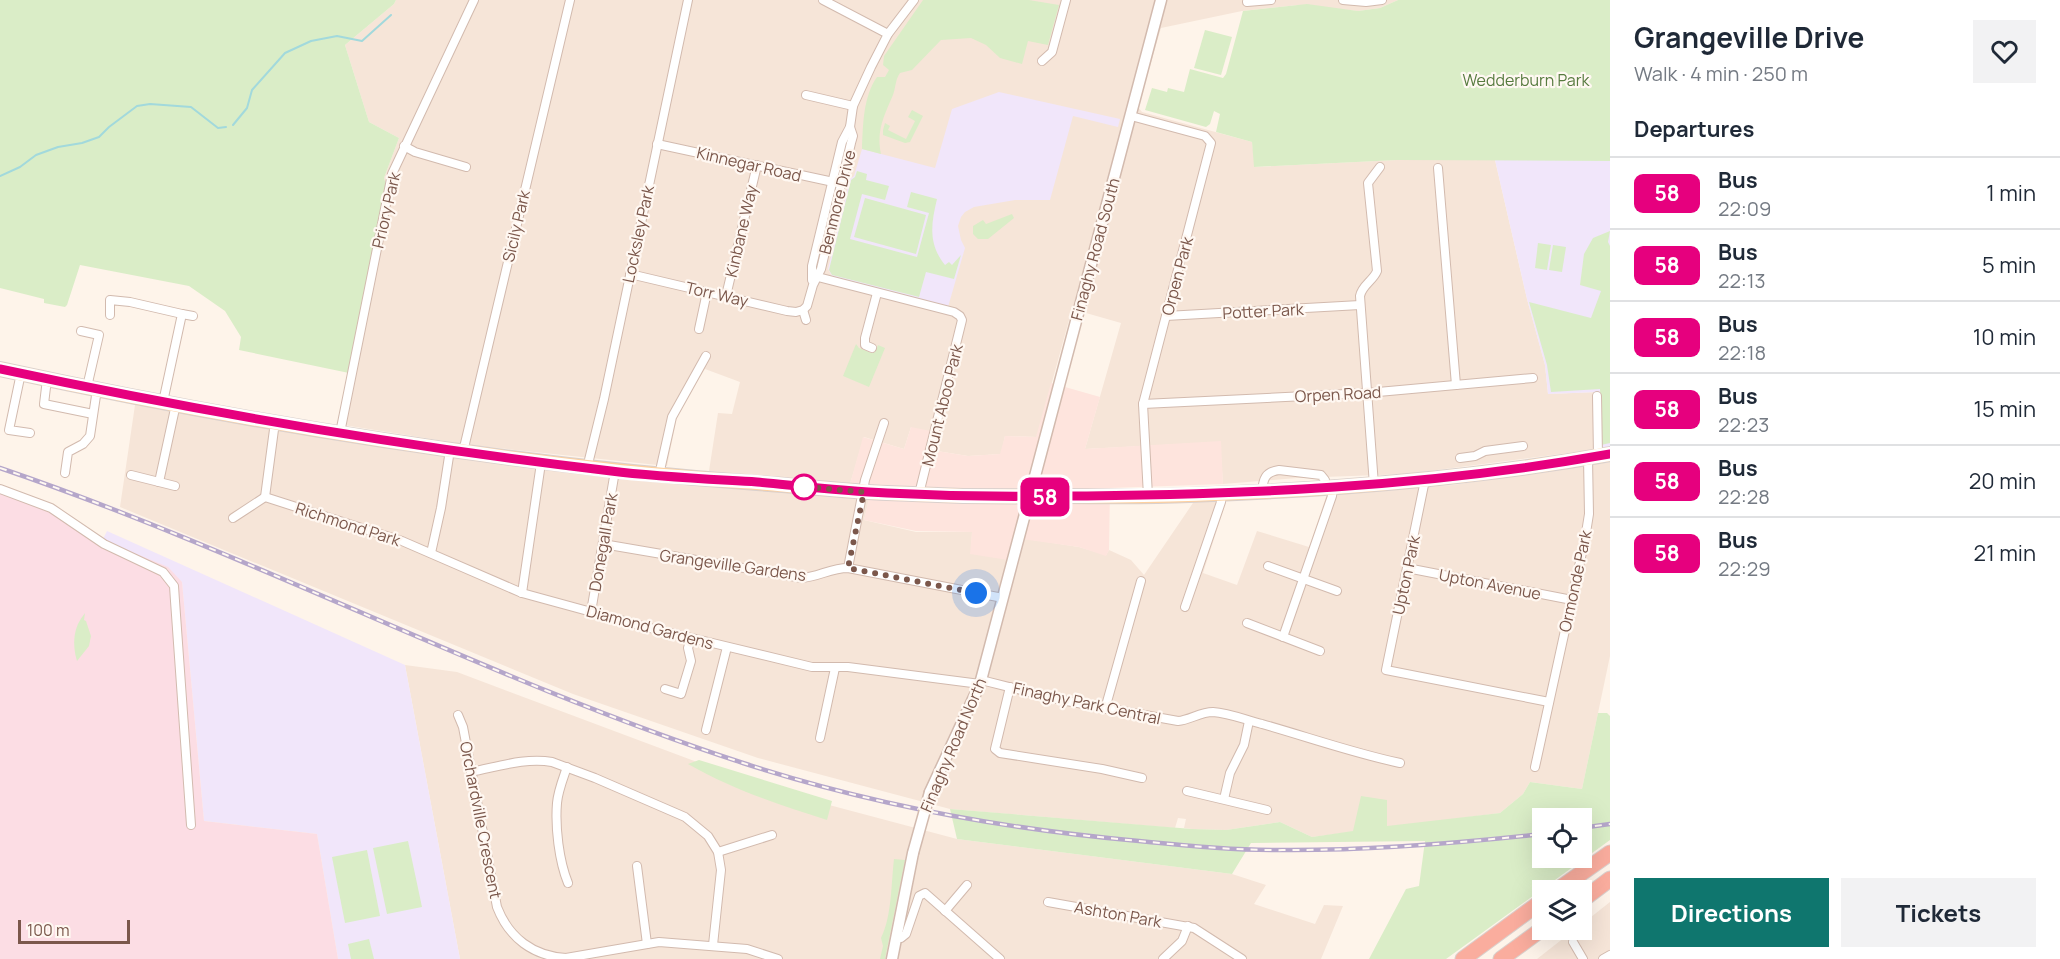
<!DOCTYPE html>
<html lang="en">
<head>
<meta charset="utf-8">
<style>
  body { margin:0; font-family:Manrope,sans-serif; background:#f2f2f3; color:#1f2937; height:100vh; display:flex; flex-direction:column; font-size:22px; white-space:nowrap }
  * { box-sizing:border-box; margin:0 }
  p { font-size:20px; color:#747a83 }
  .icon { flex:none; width:33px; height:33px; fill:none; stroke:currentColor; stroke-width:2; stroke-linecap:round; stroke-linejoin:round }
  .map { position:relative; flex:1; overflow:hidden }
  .side { display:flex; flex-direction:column; background:#fff; width:450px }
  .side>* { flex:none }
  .badge { padding:0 12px; border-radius:9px; font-size:21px; line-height:39px }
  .tools { position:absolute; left:1532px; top:808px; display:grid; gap:12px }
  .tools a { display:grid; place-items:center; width:60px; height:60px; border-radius:0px; background:#fff; box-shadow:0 6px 24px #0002; font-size:30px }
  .scale { position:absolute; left:18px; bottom:15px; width:112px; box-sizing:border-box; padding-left:6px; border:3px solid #7b574b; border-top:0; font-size:16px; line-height:21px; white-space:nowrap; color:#7b574b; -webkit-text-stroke:4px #fff8f2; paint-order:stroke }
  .you { position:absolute; width:30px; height:30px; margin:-15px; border:4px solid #fff; border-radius:50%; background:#1a73e8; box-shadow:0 0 0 9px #1a73e833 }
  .map>.badge { position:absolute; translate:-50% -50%; box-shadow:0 0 0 3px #fff }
  h2 { padding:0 24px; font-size:22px; line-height:54px }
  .round { display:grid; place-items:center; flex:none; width:63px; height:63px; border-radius:0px; background:#f2f2f3 }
  .summary { display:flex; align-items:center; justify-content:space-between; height:102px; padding:0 24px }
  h1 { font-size:28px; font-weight:700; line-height:45px }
  .button { display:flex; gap:12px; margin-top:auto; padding:12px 24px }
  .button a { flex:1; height:69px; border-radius:0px; background:#0f766e; color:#fff; font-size:24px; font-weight:700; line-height:69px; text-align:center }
  .button a+a { background:#f2f2f3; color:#1f2937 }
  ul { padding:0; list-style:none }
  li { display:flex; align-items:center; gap:18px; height:72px; padding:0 24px; border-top:2px solid #e0e1e3 }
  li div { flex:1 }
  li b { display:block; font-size:22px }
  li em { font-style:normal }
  li .badge { min-width:66px; font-weight:700; text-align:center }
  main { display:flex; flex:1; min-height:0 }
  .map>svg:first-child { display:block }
  .residential { fill:#f6e5d8 }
  .commercial { fill:#fee4dd }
  .education { fill:#f1e6fa }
  .medical { fill:#fcdde4 }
  .green { fill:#daedc7; fill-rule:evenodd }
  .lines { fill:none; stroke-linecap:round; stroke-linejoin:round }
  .stream { stroke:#a2d9dc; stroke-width:2 }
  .minor-casing { stroke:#d2baae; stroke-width:10 }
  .tertiary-casing { stroke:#d2baae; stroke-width:13 }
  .primary-casing { stroke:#dad0cd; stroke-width:16 }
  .motorway-casing { stroke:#dad0cd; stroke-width:17 }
  .minor { stroke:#fff; stroke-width:8 }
  .tertiary { stroke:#fff; stroke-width:10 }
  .primary { stroke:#fed1a0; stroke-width:14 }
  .motorway { stroke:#faad9e; stroke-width:15 }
  .rail-casing { stroke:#b5a6ca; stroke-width:4.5 }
  .rail { stroke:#fff8f2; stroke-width:2; stroke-dasharray:7; stroke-linecap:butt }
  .tertiary-bridge-casing { stroke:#d2baae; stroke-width:13; stroke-linecap:butt }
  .tertiary-bridge { stroke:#fff; stroke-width:10 }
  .line-casing { stroke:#fff; stroke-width:14 }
  .line { stroke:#e6007e; stroke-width:9 }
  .walk { stroke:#7b574b; stroke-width:6; stroke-dasharray:0 10.8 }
  .stop-dot { fill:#fff; stroke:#e6007e; stroke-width:3 }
  .labels { text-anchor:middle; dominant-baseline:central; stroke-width:4.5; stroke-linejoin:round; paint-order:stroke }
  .park-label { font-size:16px; fill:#577b3f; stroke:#fff8f2 }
  .street-label { font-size:16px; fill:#7b574b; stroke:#fff8f2 }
</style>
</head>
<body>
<main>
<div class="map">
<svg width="1610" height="959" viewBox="0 0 1610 959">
  <rect width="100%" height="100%" fill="#fef4ea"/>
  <g class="residential">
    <path d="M396,0h1002l-18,8 -22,3 -60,-6 -56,6 -81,17 -23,79 4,5 110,30 3,25 142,-7h98l32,139 18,66 3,29 50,-2 1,57 -193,25 -109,4 -74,6 -3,-42 -135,7 36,-126 -49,-14 -35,128 -32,-1 -4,18 -33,2 -31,-5 -10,-7 -16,-17 -7,22 -40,-12 -14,47 -141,-13 9,-58 14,1 8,-32 -35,-13 -27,43 -11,54 -198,-21 -132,-21 38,-179 11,-61 -2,-6 15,-40 -30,-16 -24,-77 49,-41z"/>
    <path d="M135,405l312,45 423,46 -6,24 52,12h56l-1,21 43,-16 65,10 27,8 3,-5 22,10 13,15 51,-75 32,-1 -24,74 34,12 20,-54 52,16 18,-53 126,-9 157,-23v194l-28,133 -52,-7 -7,12 -23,19 -188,24 -32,-15 -54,8 -34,-1 -8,-1 2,-9 -8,-1 -3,10 -225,-19 -192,-51 -185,-64 -453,-187z"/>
    <path d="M405,665l52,7 312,117 188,50 275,35 34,11 -12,19 61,20 9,-19 19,1 -22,53h-861z"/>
    <path d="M1610,902v57h-73l37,-29h7v-5z"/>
  </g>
  <path class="commercial" d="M1051,383l49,14 -15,52 136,-8 2,43 -113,4 -1,62 -3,6 -27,-9 -65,-9 -6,22 -38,-6 2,-22 -56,-1 -52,-11 8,-35 -22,-1 13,-47 41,12 7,-22 20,4 -4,13 10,7 31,5 32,-2 5,-18 31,1z"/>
  <g class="education">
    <path d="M999,92l121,27 -2,8 -45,-11 -23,84h-35l-41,7 -9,5 -4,5 -3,9 3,14 4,8 -17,59 -116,-31 -4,-7 22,-90 4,-3 8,-27 73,19 17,-59z"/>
    <path d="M1495,160h115v287l-11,2 -1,-57 -50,2 -3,-29 -18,-66z"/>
    <path d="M107,531l298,134 55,294h-122l-21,-125 -113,-13 -22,-239 -79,-43z"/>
  </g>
  <path class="medical" d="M0,492l46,17 23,17 99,41 14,15 22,239 113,13 21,125h-338z"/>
  <g class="green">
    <path d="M0,0h396l-2,4 -49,41 24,77 30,16 -15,40 2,6 -37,189 -110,-23 2,-13 -16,-26 -36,-25 -109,-21 -13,40 -2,2 -21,-4v-4l-44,-11z"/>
    <path d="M923,0h106l30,5 -11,40 -20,-4 -6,23 -22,-6 -14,-13 -15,-7 -30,2 -29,30 -12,3c-5,7 -4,14 -7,22 -9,21 -17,36 -12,59l-19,-5c1,-24 1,-52 15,-72h8l4,-7 -6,-5 1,-9z"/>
    <path d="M1398,0h212v161l-213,-1 -143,7 -2,-25 -36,-10 4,-18 -6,-3 -4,13 -4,3 -61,-17 7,-22 15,4 1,-4 16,4 6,-23 33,9 3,-4 17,-63 64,-7 51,7 22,-3z"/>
    <path d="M1205,30l27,7 -11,38 -27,-7z"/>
    <path d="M912,110l11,6 -13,26 -5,1 -22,-8v-5l2,-7 5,3 -2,4 18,9 9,-18 -7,-4z"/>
    <path d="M857,171l10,3 -1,6 23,6 -4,14 -23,-6 -12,45 67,18 12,-44 -22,-6 4,-15 26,7c-6,25 -9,45 8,66l4,-3 3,3 9,-10 -7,24 -28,-7 -7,25 -87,-22 -3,-5 22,-90 4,-3z"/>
    <path d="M865,198l61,17 -10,39 -62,-17z"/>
    <path d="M1012,214l2,4 -26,21h-10l-5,-5v-8l10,-6 3,4z"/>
    <path d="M1610,231l-2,11 2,4v197l-9,2 -1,-56 -49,3 -4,-27 -18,-63 62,16 10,-27 -21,-6 4,-31 9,-16z"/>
    <path d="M1538,243l13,2 -4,25 -12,-2z"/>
    <path d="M1553,245l13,2 -4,25 -13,-2z"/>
    <path d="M856,344l3,4 13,5 3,-1 3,-7 7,3 -16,39 -26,-11z"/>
    <path d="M85,613l-1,7 2,1 5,15 -2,10 -12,15c-5,-17 -4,-34 8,-48z"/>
    <path d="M1598,713h9l3,3v124l-164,119h-77l37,-70 13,-3 6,-45 -174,2 -19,31 -275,-35 -7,-30 242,20 34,1 54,-8 32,15 41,-6 8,-35 26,4v26l113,-13 23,-19 7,-12 52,7zM1542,819h39v39h-39z"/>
    <path d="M699,760l133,41 -5,19c-50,-16 -93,-30 -139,-56z"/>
    <path d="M408,841l14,66 -35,7 -14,-66z"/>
    <path d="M367,850l13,66 -35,7 -13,-66z"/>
    <path d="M894,859l11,1 -20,99h-5l3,-13 -2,-8c11,-22 10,-54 13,-79z"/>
    <path d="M369,939l5,20h-23l-3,-15z"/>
  </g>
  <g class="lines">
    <g class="stream">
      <path d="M233,125l14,-17 5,-18 33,-37 26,-12 26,-5 25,5 29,-26"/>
      <path d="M0,176l20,-9 16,-12 22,-8 24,-4 17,-6 10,-10 28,-21 13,-2 41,3 27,21 8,-1"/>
    </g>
    <g class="minor-casing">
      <g id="minor">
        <path d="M823,0l65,34"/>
        <path d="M1343,0l23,2 16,-2"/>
        <path d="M1247,2l24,-2"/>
        <path d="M1042,61l10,-9 14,-52"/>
        <path d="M806,95l47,11"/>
        <path d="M1131,116l74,20 6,7 -68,261 5,92"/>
        <path d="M657,144l181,39"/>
        <path d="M404,146l11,6 51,15"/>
        <path d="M1438,168l18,217"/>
        <path d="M630,274l157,37 9,1 7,-2 4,-4 6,-21 8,-16 30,-126 2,-7 -3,-9"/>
        <path d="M814,276l140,36 6,4 2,4 -43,174"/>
        <path d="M812,280v-14l30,-124 8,-15 3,-21 18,-39 17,-33 26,-34"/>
        <path d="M726,296l31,-131"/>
        <path d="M803,310l3,10"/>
        <path d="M182,314l11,2"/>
        <path d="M110,315v-15l20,2 52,12 -19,88"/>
        <path d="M1166,316l194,-11"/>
        <path d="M699,329l8,-37"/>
        <path d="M81,331l18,4 -12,52"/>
        <path d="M872,348l-7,-3v-7l12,-45"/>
        <path d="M21,373l-12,57 21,3"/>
        <path d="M47,379l-3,25 49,10"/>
        <path d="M1597,396l1,60"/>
        <path d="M1143,404l224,-11 166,-15"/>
        <path d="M340,433l52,-259 82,-174"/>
        <path d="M463,452l107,-452"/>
        <path d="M1460,458l15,-2 10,-5 38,-5"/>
        <path d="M587,468l17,-69 84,-399"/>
        <path d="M65,473l3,-21 15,-8 7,-8 7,-47"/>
        <path d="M131,475l44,11"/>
        <path d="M659,475l13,-58 34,-61"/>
        <path d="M1425,480l-39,190 163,32"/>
        <path d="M159,482l17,-78"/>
        <path d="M1374,485l-14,-189c2,-11 13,-15 17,-25l-9,-88 12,-16"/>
        <path d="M0,489l51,19 53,36 59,28 11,14 1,15 16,224"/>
        <path d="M1262,492c1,-13 3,-20 17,-22l42,5 4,5v8"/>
        <path d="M265,497l137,44 120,52 128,35 162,39h36l132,17"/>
        <path d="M265,497l10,-75"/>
        <path d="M233,518l32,-21"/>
        <path d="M603,544l199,34c16,-1 29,-10 46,-10l155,30"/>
        <path d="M431,553l10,-45 9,-58"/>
        <path d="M1268,566l69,25"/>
        <path d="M848,568l17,-88 19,-57"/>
        <path d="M1407,568l165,32"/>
        <path d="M522,593l19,-130"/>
        <path d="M1185,607l36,-105 1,-8"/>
        <path d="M591,612l24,-141"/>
        <path d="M1247,623l73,28"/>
        <path d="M1283,637l49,-141 1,-9"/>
        <path d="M981,680l80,20 117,21c12,-1 22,-9 35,-9 16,1 33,8 49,12 46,13 91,29 138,39"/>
        <path d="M1010,687l-15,62 5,4 102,16 40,9"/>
        <path d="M665,689l16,5 10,-33 -3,-13 3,-10"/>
        <path d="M1105,709l36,-128"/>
        <path d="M458,715l5,12 34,180c12,31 36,49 69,51l93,-16 88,7 31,10"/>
        <path d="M706,730l21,-83"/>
        <path d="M820,738l15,-70"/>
        <path d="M567,767c-4,12 -9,24 -10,36 -2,24 2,58 11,80"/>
        <path d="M1535,767l50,-228 4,-25 -1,-56"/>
        <path d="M471,772c26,-5 55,-15 81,-10l43,16 90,39 23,19 10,16 3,18 -8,75"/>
        <path d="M1187,791l80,19"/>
        <path d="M1224,799l6,-26 14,-28 5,-24"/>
        <path d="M718,852l54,-17"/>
        <path d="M637,866l10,78"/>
        <path d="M1048,902l146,26 48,31"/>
        <path d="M945,911l22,-26"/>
        <path d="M896,937l5,1 5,-4 13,-38 6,-3 75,66"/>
        <path d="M1573,942l10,17"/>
        <path d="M1163,959l19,-18 6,-15"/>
        <path d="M1603,959l7,-4"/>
      </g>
    </g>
    <g class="tertiary-casing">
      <g id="tertiary">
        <path d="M930,792l50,-108 181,-684"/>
        <path d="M892,959l21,-106"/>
      </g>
    </g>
    <g class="primary-casing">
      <path id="primary" d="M0,369c249,54 502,95 757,114 43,3 87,8 130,10 57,3 114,4 171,3 44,0 87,1 131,-1 141,-5 282,-16 421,-41"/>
    </g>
    <g class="motorway-casing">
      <g id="motorway">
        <path d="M1556,891l54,-38"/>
        <path d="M1581,901l29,-22"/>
        <path d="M1463,959l79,-58"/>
        <path d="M1501,959l41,-30"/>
      </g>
    </g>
    <use href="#minor" class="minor"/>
    <use href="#tertiary" class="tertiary"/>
    <use href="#primary" class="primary"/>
    <use href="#motorway" class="motorway"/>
    <g class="rail-casing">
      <g id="rail">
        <path d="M0,468c253,86 490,213 743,295 129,42 262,66 396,78 51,5 102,10 153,9 84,0 167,-7 250,-16"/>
        <path d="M1581,828l29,-4"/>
      </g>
    </g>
    <use href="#rail" class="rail"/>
    <g class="tertiary-bridge-casing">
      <path id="tertiary-bridge" d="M913,853l17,-61"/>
    </g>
    <use href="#tertiary-bridge" class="tertiary-bridge"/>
  </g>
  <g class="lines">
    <g class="line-casing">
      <path id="line" d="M0,369c202,43 406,78 611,102 48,6 97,8 146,11 43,4 87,9 130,11 57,3 114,4 171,3 185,-1 369,-9 552,-42"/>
    </g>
    <use href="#line" class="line"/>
    <path class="walk" d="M804,487l-9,-1 69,6 -16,76 128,25"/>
  </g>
  <circle class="stop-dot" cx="804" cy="487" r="12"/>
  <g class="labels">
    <g class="park-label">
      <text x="1526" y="80">Wedderburn Park</text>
    </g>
    <g class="street-label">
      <text transform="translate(749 164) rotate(13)">Kinnegar Road</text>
      <text transform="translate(837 202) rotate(-76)">Benmore Drive</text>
      <text transform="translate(386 210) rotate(-77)">Priory Park</text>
      <text transform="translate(516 226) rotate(-77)">Sicily Park</text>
      <text transform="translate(741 231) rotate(-77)">Kinbane Way</text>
      <text transform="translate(638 234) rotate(-78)">Locksley Park</text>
      <text transform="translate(1095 249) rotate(-75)">Finaghy Road South</text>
      <text transform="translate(1177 276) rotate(-75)">Orpen Park</text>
      <text transform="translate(717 294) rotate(13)">Torr Way</text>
      <text transform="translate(1263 311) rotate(-3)">Potter Park</text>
      <text transform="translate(1338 394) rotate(-3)">Orpen Road</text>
      <text transform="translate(942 405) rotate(-76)">Mount Aboo Park</text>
      <text transform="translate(348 524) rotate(18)">Richmond Park</text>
      <text transform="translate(603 542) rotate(-80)">Donegall Park</text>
      <text transform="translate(733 565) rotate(8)">Grangeville Gardens</text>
      <text transform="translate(1406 575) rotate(-78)">Upton Park</text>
      <text transform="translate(1575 581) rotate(-78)">Ormonde Park</text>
      <text transform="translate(1490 584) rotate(11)">Upton Avenue</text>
      <text transform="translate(650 627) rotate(15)">Diamond Gardens</text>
      <text transform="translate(1087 703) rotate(12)">Finaghy Park Central</text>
      <text transform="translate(953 745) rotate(-67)">Finaghy Road North</text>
      <text transform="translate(481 820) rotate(79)">Orchardville Crescent</text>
      <text transform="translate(1118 914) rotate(10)">Ashton Park</text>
    </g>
  </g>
</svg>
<div class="tools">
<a><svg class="icon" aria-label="locate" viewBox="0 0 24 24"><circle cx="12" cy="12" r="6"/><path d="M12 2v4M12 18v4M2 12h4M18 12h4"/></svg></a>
<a><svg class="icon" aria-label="layers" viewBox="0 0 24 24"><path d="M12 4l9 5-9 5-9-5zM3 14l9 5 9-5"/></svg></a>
</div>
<div class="scale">100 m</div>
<div class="you" style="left:976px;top:593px"></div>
<b class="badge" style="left:1045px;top:497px;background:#e6007e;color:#fff">58</b>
</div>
<section class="side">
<div class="summary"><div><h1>Grangeville Drive</h1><p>Walk · 4 min · 250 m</p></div><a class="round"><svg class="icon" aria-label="heart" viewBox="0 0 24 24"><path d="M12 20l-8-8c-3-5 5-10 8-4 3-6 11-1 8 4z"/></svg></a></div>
<h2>Departures</h2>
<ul>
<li><span class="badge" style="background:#e6007e;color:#fff">58</span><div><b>Bus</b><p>22:09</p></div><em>1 min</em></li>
<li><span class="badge" style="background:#e6007e;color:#fff">58</span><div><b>Bus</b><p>22:13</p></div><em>5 min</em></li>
<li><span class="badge" style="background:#e6007e;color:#fff">58</span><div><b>Bus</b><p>22:18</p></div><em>10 min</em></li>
<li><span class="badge" style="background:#e6007e;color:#fff">58</span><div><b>Bus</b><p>22:23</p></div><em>15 min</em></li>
<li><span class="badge" style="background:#e6007e;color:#fff">58</span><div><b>Bus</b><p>22:28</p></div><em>20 min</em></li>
<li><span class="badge" style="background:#e6007e;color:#fff">58</span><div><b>Bus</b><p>22:29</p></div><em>21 min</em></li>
</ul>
<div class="button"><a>Directions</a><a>Tickets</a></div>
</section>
</main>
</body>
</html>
